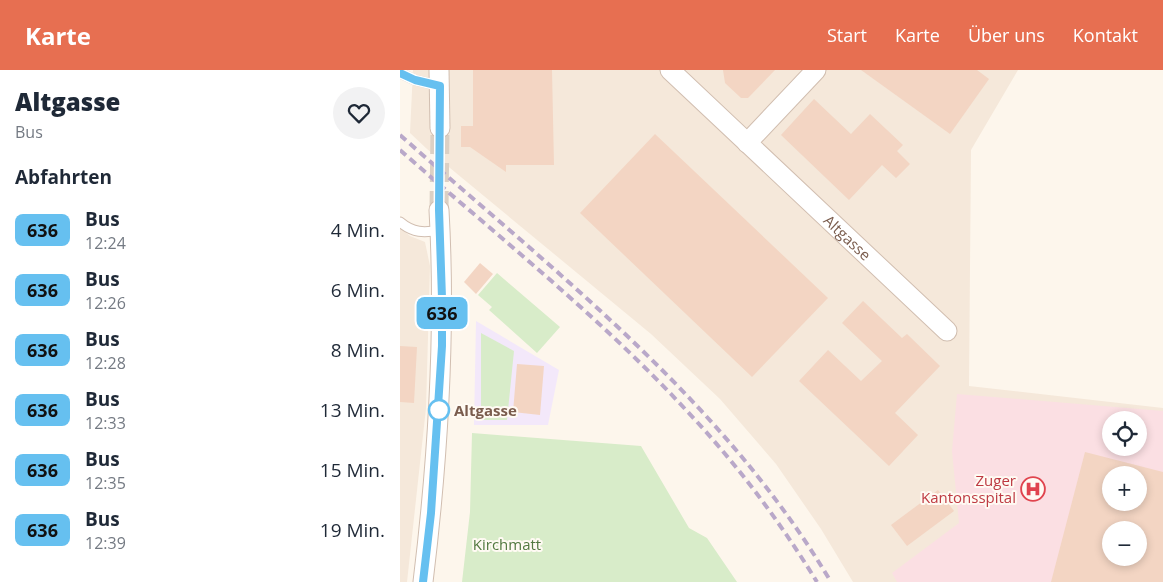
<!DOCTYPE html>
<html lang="de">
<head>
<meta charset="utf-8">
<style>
  body { margin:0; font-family:"Open Sans",sans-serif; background:#f2f2f3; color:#1f2937; height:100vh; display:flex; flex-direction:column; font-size:19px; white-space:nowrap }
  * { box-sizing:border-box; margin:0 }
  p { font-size:16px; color:#747a83 }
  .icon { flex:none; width:28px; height:28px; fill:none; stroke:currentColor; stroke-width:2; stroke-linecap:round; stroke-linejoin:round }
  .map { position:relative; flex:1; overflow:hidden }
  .side { display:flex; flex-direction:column; background:#fff; width:400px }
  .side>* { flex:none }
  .badge { padding:0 10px; border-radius:8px; font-size:18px; line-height:32px }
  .fabs { position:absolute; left:702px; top:341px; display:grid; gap:10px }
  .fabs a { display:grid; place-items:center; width:45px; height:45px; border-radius:50%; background:#fff; box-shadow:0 2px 8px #0003; font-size:25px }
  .map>.badge { position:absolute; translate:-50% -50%; box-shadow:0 0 0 2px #fff }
  h2 { padding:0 15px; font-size:19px; line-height:45px }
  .round { display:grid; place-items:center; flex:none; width:52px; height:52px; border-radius:26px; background:#f2f2f3 }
  .head { display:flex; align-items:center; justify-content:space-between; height:85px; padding:0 15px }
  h1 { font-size:24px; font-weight:800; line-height:38px }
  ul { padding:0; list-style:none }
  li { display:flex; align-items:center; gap:15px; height:60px; padding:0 15px }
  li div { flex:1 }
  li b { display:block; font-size:19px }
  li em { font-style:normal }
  li .badge { min-width:55px; font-weight:700; text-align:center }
  header { display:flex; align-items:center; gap:30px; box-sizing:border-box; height:70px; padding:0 25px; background:#e76f51; color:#fff }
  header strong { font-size:24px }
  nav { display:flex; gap:28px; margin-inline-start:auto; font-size:18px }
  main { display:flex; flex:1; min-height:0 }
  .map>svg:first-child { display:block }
  .residential { fill:#f5e8da; fill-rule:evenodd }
  .education { fill:#f3e8fa }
  .medical { fill:#fbdfe3; fill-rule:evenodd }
  .green { fill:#d8ecc9 }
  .building { fill:#f3d5c3; fill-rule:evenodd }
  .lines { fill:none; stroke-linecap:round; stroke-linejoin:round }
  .minor-tunnel { stroke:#dcd0c4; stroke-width:19; stroke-dasharray:19 9; stroke-linecap:butt }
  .service-casing { stroke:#d1beb0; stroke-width:11 }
  .minor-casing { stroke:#d1beb0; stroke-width:21 }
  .service { stroke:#fff; stroke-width:9 }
  .minor { stroke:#fff; stroke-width:19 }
  .rail { stroke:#b9a8c9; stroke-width:4; stroke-dasharray:8 5; stroke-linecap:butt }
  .line-casing { stroke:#fff; stroke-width:11 }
  .line { stroke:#66c0f0; stroke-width:8 }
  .stop-dot { fill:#fff; stroke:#66c0f0; stroke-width:2.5 }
  .labels { text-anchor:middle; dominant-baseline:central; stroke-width:4; stroke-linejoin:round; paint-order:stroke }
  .street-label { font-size:15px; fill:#7a5c4d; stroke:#fffaf3 }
  .stop-label { font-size:15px; font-weight:bold; fill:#7a5c4d; stroke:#fffaf3; text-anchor:start }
  .health-label { font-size:15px; fill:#be3a42; stroke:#fffaf3; text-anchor:end }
  .park-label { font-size:15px; fill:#537a41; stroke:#fffaf3 }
</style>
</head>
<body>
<header>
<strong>Karte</strong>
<nav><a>Start</a><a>Karte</a><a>Über uns</a><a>Kontakt</a></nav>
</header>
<main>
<section class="side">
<div class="head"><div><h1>Altgasse</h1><p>Bus</p></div><a class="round"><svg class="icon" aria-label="heart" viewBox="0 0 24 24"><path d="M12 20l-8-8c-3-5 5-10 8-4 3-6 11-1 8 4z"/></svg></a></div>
<h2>Abfahrten</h2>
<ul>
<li><span class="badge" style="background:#66c0f0;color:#111">636</span><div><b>Bus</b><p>12:24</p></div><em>4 Min.</em></li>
<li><span class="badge" style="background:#66c0f0;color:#111">636</span><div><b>Bus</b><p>12:26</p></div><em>6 Min.</em></li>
<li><span class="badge" style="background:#66c0f0;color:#111">636</span><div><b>Bus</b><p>12:28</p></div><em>8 Min.</em></li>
<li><span class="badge" style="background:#66c0f0;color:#111">636</span><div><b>Bus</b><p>12:33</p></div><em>13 Min.</em></li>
<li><span class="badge" style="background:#66c0f0;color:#111">636</span><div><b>Bus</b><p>12:35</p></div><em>15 Min.</em></li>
<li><span class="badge" style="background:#66c0f0;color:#111">636</span><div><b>Bus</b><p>12:39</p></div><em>19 Min.</em></li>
</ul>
</section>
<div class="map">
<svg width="763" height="512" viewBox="0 0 763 512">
  <rect width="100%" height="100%" fill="#fdf6ec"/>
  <g class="residential">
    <path d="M13,0h605l-47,80 -2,236 194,22v174h-310l-32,-53 -45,-65 -56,-65 -69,-65 -224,-185 -17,-16zM711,350h28v28h-28zM711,405h28v27h-28zM711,460h28v28h-28z"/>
    <path d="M0,158l10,8 15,6 5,24 -4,142 -19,174h-7z"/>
  </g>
  <path class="education" d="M76,251l83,49 -11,55h-74z"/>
  <path class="medical" d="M557,324l206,17v171h-266l-5,-9 67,-50 -7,-72zM711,350h28v28h-28zM711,405h28v27h-28zM711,460h28v28h-28z"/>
  <g class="green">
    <path d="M97,203l63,54 -23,26 -48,-43 3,-3 -14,-12z"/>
    <path d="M81,263l33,18 -7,69h-26z"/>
    <path d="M72,363l169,13 48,82 18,10 30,44h-275l8,-70z"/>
  </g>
  <g class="building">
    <path d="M73,0h79l2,95h-48v7l-36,-25h-9v-21h12z"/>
    <path d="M323,0h52l-27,28h-7l-16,-15z"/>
    <path d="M461,0h116l12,9 -39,55z"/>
    <path d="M414,29l37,35 19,-20 33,31 -6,6 13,13 -14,14 -14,-13 -33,35 -68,-65z"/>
    <path d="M255,64l173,164 -76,79 -172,-164z"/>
    <path d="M80,193l13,11 -17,20 -12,-12z"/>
    <path d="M463,231l39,37 5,-4 33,32 -45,47 23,22 -29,31 -90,-85 29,-31 33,31 21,-20 -40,-38z"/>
    <path d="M0,276l17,1 -3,56 -14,-1z"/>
    <path d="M117,294l27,2 -4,49 -27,-3z"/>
    <path d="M685,382l78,20v110h-112zM711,405h28v27h-28zM711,460h28v28h-28z"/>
    <path d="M538,420l16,21 -47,35 -16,-21z"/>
  </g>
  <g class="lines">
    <path class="minor-tunnel" d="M39,140l1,-82"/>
    <g class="service-casing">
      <g id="service">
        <path d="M0,3l15,7 25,6"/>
        <path d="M0,152c13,11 24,11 40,8"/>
      </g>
    </g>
    <g class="minor-casing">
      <g id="minor">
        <path d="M39,0l1,58"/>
        <path id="s1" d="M270,0l277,261"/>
        <path d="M347,73l69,-73"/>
        <path d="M23,512c15,-123 23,-248 16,-372"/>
      </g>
    </g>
    <use href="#service" class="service"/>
    <use href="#minor" class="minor"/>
    <g class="rail">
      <path d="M0,65c156,138 323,265 431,447"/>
      <path d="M0,80c96,85 199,166 286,260 50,53 93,110 131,172"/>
    </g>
  </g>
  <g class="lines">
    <g class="line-casing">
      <path id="line" d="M0,3l15,7 25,6 -1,124 3,88v48l-11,167 -8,69"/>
    </g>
    <use href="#line" class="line"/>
  </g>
  <defs>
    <g id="hospital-ring" transform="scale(1.25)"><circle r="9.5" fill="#fffaf3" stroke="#e0444e" stroke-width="1.5"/><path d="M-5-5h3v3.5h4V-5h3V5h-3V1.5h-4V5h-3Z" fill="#e0444e"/></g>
  </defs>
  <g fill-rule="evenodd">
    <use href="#hospital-ring" x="633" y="419"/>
  </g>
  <circle class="stop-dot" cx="39" cy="340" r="10"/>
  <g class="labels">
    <g class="street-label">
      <text stroke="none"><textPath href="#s1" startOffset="244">Altgasse</textPath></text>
    </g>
    <g class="stop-label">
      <text x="54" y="340">Altgasse</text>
    </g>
    <g class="health-label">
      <text x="616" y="410">Zuger<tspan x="616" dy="17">Kantonsspital</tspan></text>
    </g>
    <g class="park-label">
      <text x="107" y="474">Kirchmatt</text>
    </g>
  </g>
</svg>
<div class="fabs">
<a><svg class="icon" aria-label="locate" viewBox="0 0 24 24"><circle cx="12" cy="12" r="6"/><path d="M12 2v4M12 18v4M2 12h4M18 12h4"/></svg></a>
<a>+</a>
<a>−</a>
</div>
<b class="badge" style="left:42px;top:243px;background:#66c0f0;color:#111">636</b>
</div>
</main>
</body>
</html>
